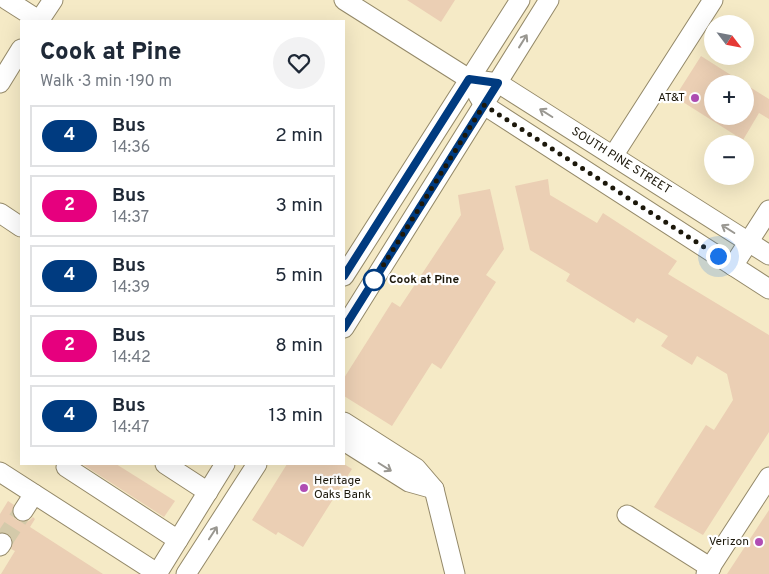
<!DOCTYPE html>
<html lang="en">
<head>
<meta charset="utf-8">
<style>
  body { margin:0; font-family:Overpass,sans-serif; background:#f2f2f3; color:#1f2937; height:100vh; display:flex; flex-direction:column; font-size:19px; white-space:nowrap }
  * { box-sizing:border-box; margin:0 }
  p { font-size:16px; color:#747a83 }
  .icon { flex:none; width:28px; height:28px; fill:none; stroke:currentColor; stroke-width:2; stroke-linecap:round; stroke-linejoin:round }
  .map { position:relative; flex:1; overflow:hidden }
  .details { position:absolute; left:20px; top:20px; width:325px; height:445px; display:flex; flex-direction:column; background:#fff; border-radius:0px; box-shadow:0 5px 20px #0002 }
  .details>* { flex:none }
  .badge { padding:0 10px; border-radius:16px; font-size:18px; line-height:32px }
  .needle { width:32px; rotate:122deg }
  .buttons { position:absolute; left:704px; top:15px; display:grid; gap:10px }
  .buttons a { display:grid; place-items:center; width:50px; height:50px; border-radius:50%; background:#fff; box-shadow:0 5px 20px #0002; font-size:25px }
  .you { position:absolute; width:25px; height:25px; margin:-12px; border:4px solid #fff; border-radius:50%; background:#1a73e8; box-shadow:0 0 0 8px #1a73e833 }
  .map>.badge { position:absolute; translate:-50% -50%; box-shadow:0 0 0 2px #fff }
  .round { display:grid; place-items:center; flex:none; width:52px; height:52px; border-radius:26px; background:#f2f2f3 }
  .headline { display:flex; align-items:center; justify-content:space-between; height:85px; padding:0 20px }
  h1 { font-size:24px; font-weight:800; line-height:38px }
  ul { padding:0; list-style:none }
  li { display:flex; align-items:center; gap:15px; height:62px; margin:0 10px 8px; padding:0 10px; border:2px solid #e0e1e3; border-radius:0px }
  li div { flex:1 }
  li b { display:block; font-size:19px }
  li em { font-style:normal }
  li .badge { min-width:55px; font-weight:700; text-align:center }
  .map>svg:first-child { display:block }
  .building { fill:#ebcfb4 }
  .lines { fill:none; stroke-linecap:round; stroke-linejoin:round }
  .minor-tunnel { stroke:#d4caaa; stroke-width:19; stroke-dasharray:19 9; stroke-linecap:butt }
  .minor-casing { stroke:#948969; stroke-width:21 }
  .minor { stroke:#fff; stroke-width:19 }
  .oneway { stroke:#999791 }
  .line-casing { stroke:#fff; stroke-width:11 }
  .line { stroke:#003b80; stroke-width:8 }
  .walk { stroke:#1c180b; stroke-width:5; stroke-dasharray:0 9 }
  .poi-dot { fill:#b04db4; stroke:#fff; stroke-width:2 }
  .stop-dot { fill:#fff; stroke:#003b80; stroke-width:2.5 }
  .labels { text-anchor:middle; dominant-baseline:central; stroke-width:4.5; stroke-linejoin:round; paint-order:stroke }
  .poi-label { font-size:12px; fill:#1c180b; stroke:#fff; text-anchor:end }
  .street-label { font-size:12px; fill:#1c180b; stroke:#fff }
  .stop-label { font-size:12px; font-weight:bold; fill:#1c180b; stroke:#fff; text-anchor:start }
</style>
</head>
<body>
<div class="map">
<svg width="769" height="574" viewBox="0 0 769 574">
  <rect width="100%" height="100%" fill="#f5eac6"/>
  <g class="building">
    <path d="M407,0h48l-14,22z"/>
    <path d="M701,56l44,28h-33v32h33v-32l24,15v20l-10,-6 -16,27 -68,-43z"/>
    <path d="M548,179l2,16 47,28 6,-10 74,48 -9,13 101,61v97l-66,103 -49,-28 52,-82 8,5 19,-30 -6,-26 -30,-18 -5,9 -31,-19 7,-10 -31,-18 -3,5 -68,-42 4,-7 -40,-24 -15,-64z"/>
    <path d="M490,189l14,60 -18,26 10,7 -55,87 -9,-6 -40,63 -48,-30v-18l48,-76 8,5 61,-92 -3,-20z"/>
    <path d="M82,464h34l59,37 -11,16z"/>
    <path d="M287,464h57l8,5 -49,78 -25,-15 -2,3 -24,-15z"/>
    <path d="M8,501l6,4 -2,6 1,6 4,3 6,2 6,-1 4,-4 2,2 -5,8 73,47h-102l14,-23 -4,-2 2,-6 -1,-5 -4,-5 -8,-1v-18z"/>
    <path d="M769,510v64h-42z"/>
  </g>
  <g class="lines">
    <path class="minor-tunnel" d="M2,543l21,-32"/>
    <g class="minor-casing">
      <g id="minor">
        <path d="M7,0l33,21"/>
        <path d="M344,0l125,79 29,4 271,172"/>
        <path d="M39,21l14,-21"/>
        <path d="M0,83l21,-34"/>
        <path d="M478,95l6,10 285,184"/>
        <path d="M613,156l100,-156"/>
        <path d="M0,213l21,14"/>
        <path d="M733,266l36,-56"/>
        <path d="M344,276l176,-276"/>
        <path d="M344,328l205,-328"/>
        <path d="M344,422l72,46 18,21 21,85"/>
        <path d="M344,441l65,41 25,7"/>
        <path d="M68,464l-2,3 112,73"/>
        <path d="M165,464l43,28"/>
        <path d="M0,472l157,101"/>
        <path d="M23,511l11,-17"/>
        <path d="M627,515l84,53"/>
        <path d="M0,546l2,-3"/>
        <path d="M157,574l68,-110"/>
        <path d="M186,574l71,-110"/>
        <path d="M706,574l63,-97"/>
      </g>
    </g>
    <use href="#minor" class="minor"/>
  </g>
  <defs><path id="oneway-shaft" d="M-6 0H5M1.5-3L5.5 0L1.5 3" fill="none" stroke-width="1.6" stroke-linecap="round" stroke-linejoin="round" transform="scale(1.25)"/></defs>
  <g class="oneway">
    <use href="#oneway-shaft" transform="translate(523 41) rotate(-58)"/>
    <use href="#oneway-shaft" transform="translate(546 113) rotate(-148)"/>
    <use href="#oneway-shaft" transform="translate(728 229) rotate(-148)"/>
    <use href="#oneway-shaft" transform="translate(385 467) rotate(32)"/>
    <use href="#oneway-shaft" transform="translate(213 533) rotate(-57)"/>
  </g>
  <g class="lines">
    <g class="line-casing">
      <path id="line" d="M344,276l125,-197 29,4 -154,245"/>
    </g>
    <use href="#line" class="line"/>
    <path class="walk" d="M374,280l110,-175 234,151"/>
  </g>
  <g class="poi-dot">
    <circle cx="695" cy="98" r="5"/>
    <circle cx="304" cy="488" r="5"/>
    <circle cx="759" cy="542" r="5"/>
  </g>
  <circle class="stop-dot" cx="374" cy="280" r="10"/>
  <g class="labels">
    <g class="poi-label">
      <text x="685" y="98">AT&amp;T</text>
      <text x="314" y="481" text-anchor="start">Heritage<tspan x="314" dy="14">Oaks Bank</tspan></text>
      <text x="749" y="542">Verizon</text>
    </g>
    <g class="street-label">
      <text transform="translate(621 161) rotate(32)">SOUTH PINE STREET</text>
    </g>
    <g class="stop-label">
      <text x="389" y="280">Cook at Pine</text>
    </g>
  </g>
</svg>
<div class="buttons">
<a><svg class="needle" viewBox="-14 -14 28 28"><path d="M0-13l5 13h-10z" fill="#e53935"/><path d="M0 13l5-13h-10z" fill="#747a83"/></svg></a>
<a>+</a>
<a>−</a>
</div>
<div class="you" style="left:718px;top:256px"></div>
<section class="details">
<div class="headline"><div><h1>Cook at Pine</h1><p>Walk · 3 min · 190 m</p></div><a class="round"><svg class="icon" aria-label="heart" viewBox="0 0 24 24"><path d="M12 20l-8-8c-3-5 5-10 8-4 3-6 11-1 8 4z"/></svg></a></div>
<ul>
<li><span class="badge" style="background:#003b80;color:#fff">4</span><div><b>Bus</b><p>14:36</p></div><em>2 min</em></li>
<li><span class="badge" style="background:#e6007e;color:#fff">2</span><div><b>Bus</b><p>14:37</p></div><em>3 min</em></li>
<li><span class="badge" style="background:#003b80;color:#fff">4</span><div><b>Bus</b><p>14:39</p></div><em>5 min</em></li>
<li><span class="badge" style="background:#e6007e;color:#fff">2</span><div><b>Bus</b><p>14:42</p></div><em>8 min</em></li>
<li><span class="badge" style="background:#003b80;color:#fff">4</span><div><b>Bus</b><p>14:47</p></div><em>13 min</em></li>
</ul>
</section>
</div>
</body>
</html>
